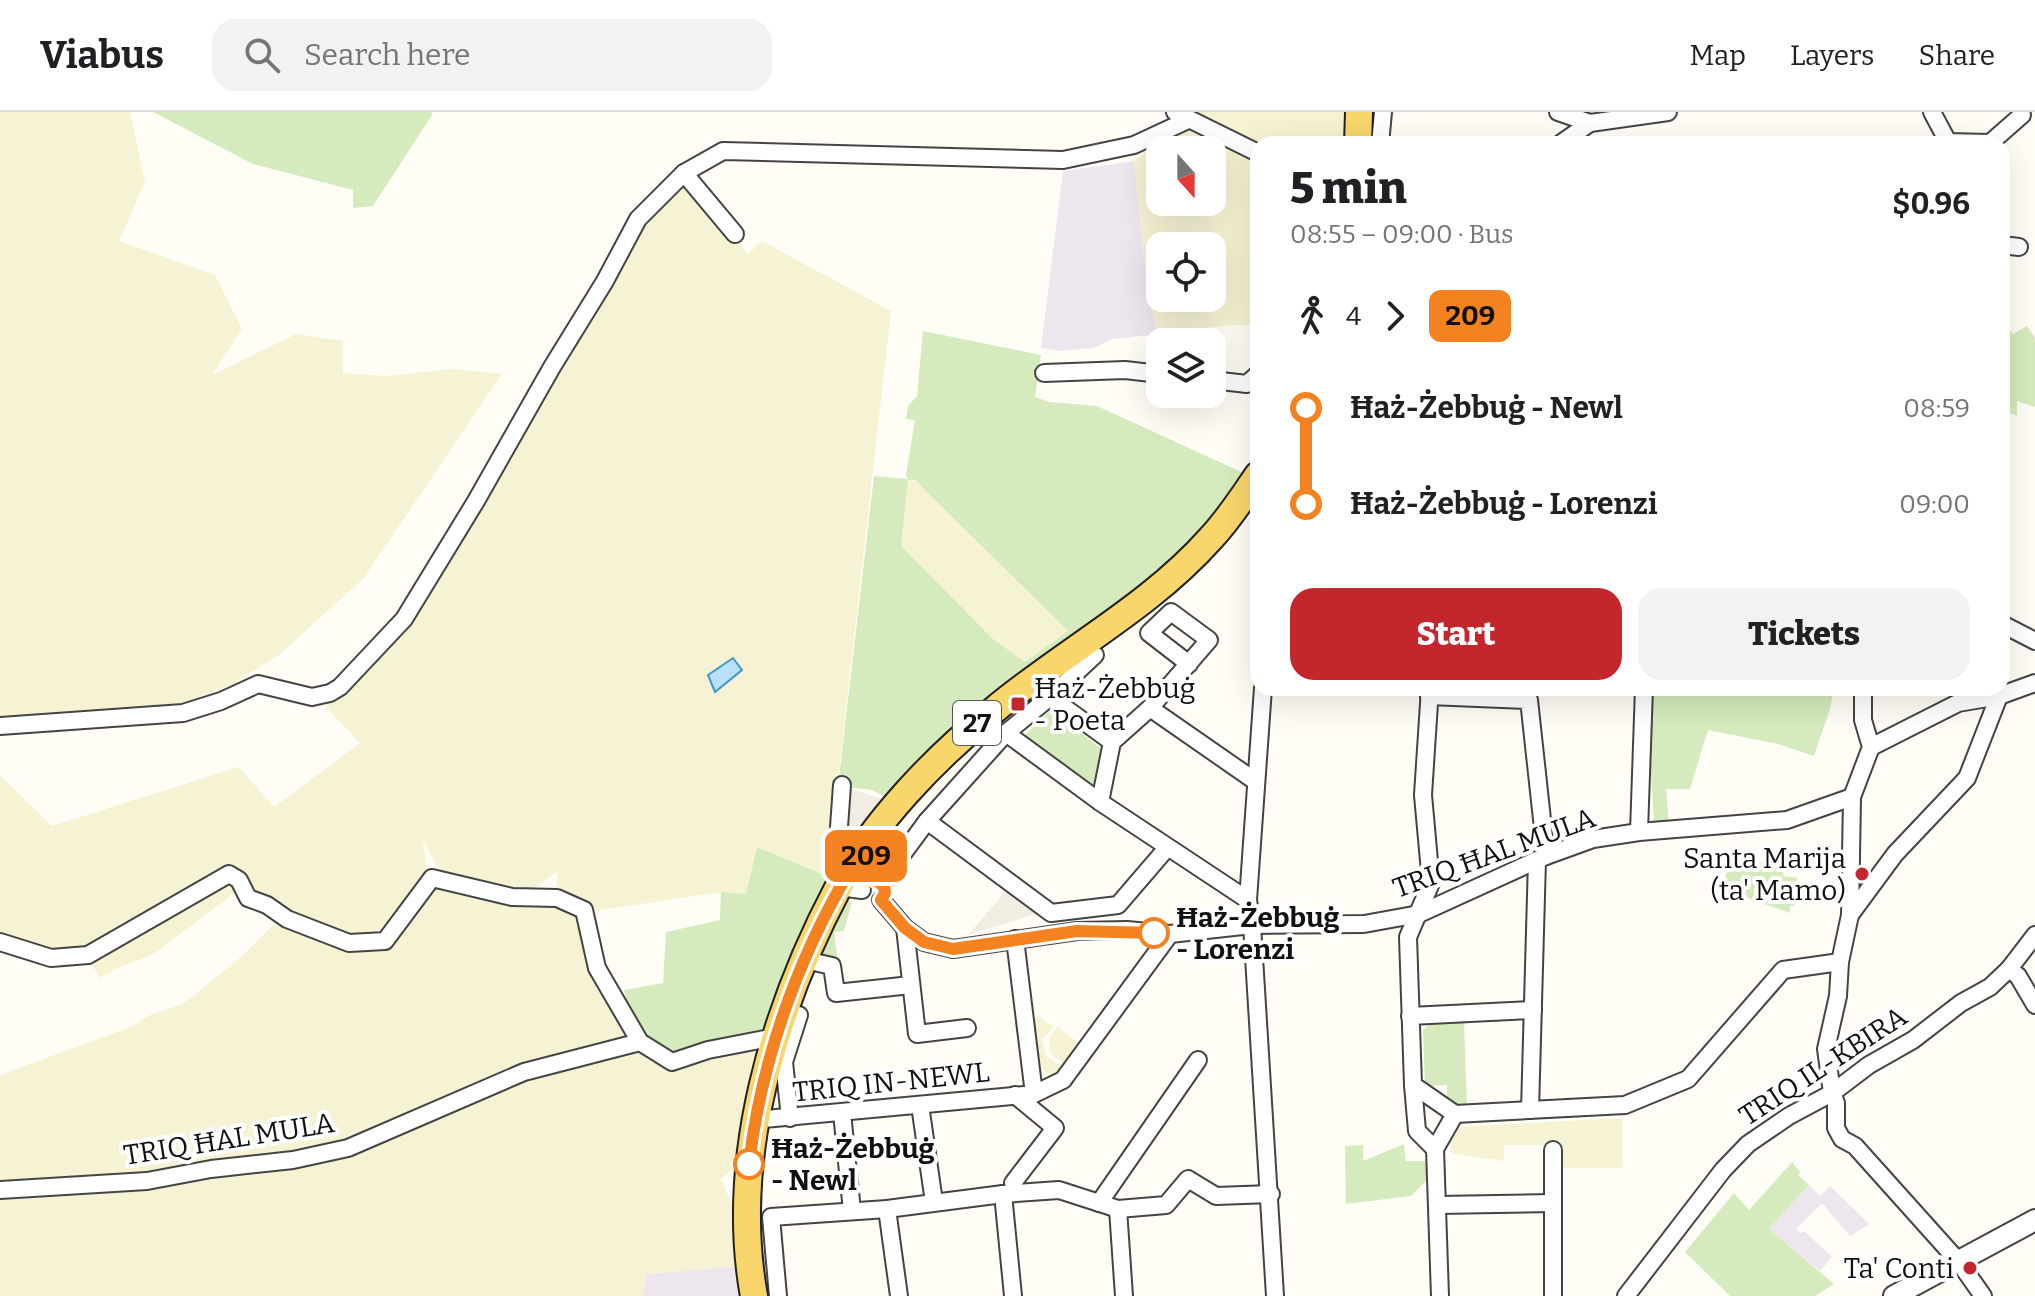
<!DOCTYPE html>
<html lang="en">
<head>
<meta charset="utf-8">
<style>
  body { margin:0; font-family:Bitter,serif; background:#f2f2f2; color:#202124; height:100vh; display:flex; flex-direction:column; font-size:30px; white-space:nowrap }
  * { box-sizing:border-box; margin:0 }
  p { font-size:26px; color:#757577 }
  .icon { flex:none; width:44px; height:44px; fill:none; stroke:currentColor; stroke-width:2; stroke-linecap:round; stroke-linejoin:round }
  .map { position:relative; flex:1; overflow:hidden }
  .panel { position:absolute; left:1250px; top:24px; width:760px; height:560px; display:flex; flex-direction:column; background:#fff; border-radius:24px; box-shadow:0 8px 32px #0002 }
  .panel>* { flex:none }
  .badge { padding:0 16px; border-radius:12px; font-size:28px; line-height:52px }
  .needle { width:52px; rotate:159deg }
  .controls { position:absolute; left:1146px; top:24px; display:grid; gap:16px }
  .controls a { display:grid; place-items:center; width:80px; height:80px; border-radius:16px; background:#fff; box-shadow:0 8px 32px #0002; font-size:40px }
  .map>.badge { position:absolute; translate:-50% -50%; box-shadow:0 0 0 4px #fff }
  .legs { display:flex; align-items:center; gap:12px; height:88px; padding:0 40px; font-size:26px }
  .legs p { margin-inline-start:auto }
  .overview { display:flex; align-items:center; justify-content:space-between; height:136px; padding:0 40px }
  h1 { font-size:44px; font-weight:800; line-height:60px }
  .action { display:flex; gap:16px; margin-top:auto; padding:16px 40px }
  .action a { flex:1; height:92px; border-radius:24px; background:#c4262e; color:#fff; font-size:32px; font-weight:800; line-height:92px; text-align:center }
  .action a+a { background:#f2f2f2; color:#202124 }
  ul { padding:0 40px; list-style:none }
  li { display:flex; align-items:center; gap:28px; height:96px; font-size:30px }
  li i { display:grid; place-items:center; width:12px; height:100%; margin:0 10px; background:currentColor }
  li i::after { content:''; width:20px; height:20px; margin:-10px; border:6px solid; border-radius:50%; background:#fff }
  li p { margin-inline-start:auto }
  li:first-child i { background:linear-gradient(#0000 50%,currentColor 0) }
  li:last-child i { background:linear-gradient(currentColor 50%,#0000 0) }
  header { display:flex; align-items:center; gap:48px; box-sizing:border-box; height:112px; padding:0 40px; background:#fff; border-bottom:2px solid #e0e0e0 }
  header strong { font-size:38px }
  nav { display:flex; gap:44px; margin-inline-start:auto; font-size:28px }
  .search { width:560px; height:72px; background:#f2f2f2; display:flex; align-items:center; gap:20px; box-sizing:border-box; padding:0 28px; border-radius:24px; color:#757577; font-size:30px }
  .map>svg:first-child { display:block }
  .industrial { fill:#eee6ef }
  .farmland { fill:#f6f3d4; fill-rule:evenodd }
  .green { fill:#d5ebbd; fill-rule:evenodd }
  .plaza { fill:#f1ede2 }
  .water { fill:#b9e0f7; stroke:#3f96cf; stroke-width:2 }
  .lines { fill:none; stroke-linecap:round; stroke-linejoin:round }
  .minor-casing { stroke:#444; stroke-width:20 }
  .tertiary-casing { stroke:#444; stroke-width:24 }
  .primary-casing { stroke:#222; stroke-width:30 }
  .minor { stroke:#fff; stroke-width:16 }
  .tertiary { stroke:#fff; stroke-width:20 }
  .primary { stroke:#f9d66b; stroke-width:26 }
  .line-1-casing { stroke:#fff; stroke-width:18 }
  .line-1 { stroke:#f58220; stroke-width:12 }
  .poi-dot { fill:#c4262e; stroke:#fff; stroke-width:3 }
  .stop-1-dot { fill:#fff; stroke:#f58220; stroke-width:4 }
  .labels { text-anchor:middle; dominant-baseline:central; stroke-width:8; stroke-linejoin:round; paint-order:stroke }
  .shield { fill:#fff; stroke:#585858; stroke-width:2 }
  .shield-label { font-size:26px; font-weight:bold; fill:#111 }
  .poi-label { font-size:28px; fill:#111; stroke:#fff; text-anchor:end }
  .street-label { font-size:28px; fill:#111; stroke:#fff }
  .stop-label { font-size:28px; font-weight:bold; fill:#111; stroke:#fff; text-anchor:start }
</style>
</head>
<body>
<header>
<strong>Viabus</strong>
<div class="search"><svg class="icon" aria-label="search" viewBox="0 0 24 24"><circle cx="10" cy="10" r="6"/><path d="M15 15l6 6"/></svg>Search here</div>
<nav><a>Map</a><a>Layers</a><a>Share</a></nav>
</header>
<div class="map">
<svg width="2035" height="1184" viewBox="0 0 2035 1184">
  <rect width="100%" height="100%" fill="#fffdf5"/>
  <g class="industrial">
    <path d="M1134,49l14,135 10,38 -45,5 -19,9 -33,3 -20,-3 22,-177z"/>
    <path d="M1809,1073l11,11 10,-10 39,38 -19,12 -28,-33 -26,26 5,4 3,-2 28,26 -12,14 -51,-42z"/>
    <path d="M738,1154l3,30h-98l3,-22z"/>
  </g>
  <g class="farmland">
    <path d="M0,0h130l15,70 -26,59 96,34 27,54 -30,46 84,-41 47,7v32l43,3 67,-7 49,5 -139,205 -84,76 -47,29 -48,19 -184,15z"/>
    <path d="M1199,0h148v32h-89v181h-28l-72,9 -10,-38 -14,-135zM1160,38h52v52h-52zM1160,134h52v52h-52z"/>
    <path d="M686,66l58,71 3,6 15,-14 129,70 -64,565 -70,-29 -11,47 -25,-2 -127,19 -9,-12 -29,-9 2,-19 -27,20 -92,-20 -16,-32 4,34 -51,61 -29,2 -107,-47 -88,66 -30,11 -22,12 -16,-27 -27,2 -57,-15v-163l52,51 187,-59 35,40 86,-64 -35,-37 42,-35 44,-51 235,-403z"/>
    <path d="M908,368l9,1 152,150 -44,31 -33,-24 -93,-92z"/>
    <path d="M439,773l135,26 9,19 8,36 48,85 25,17 97,-23 -26,116h-3l-1,10 -10,8 15,36 2,51 -92,8 -3,22h-643v-221l131,-48 19,-12 33,-11 59,-48 36,-36 101,31z"/>
    <path d="M1039,904l14,11 -11,13 4,15 15,12 -2,7 -6,3 -5,-1 -13,-21 -4,-34z"/>
    <path d="M1058,915l23,18 -14,20 -15,-9 -3,-8v-10z"/>
    <path d="M1622,1006l1,50h-60l-1,-23h-58v16l-53,-8 -1,-19 7,-7z"/>
  </g>
  <g class="green">
    <path d="M153,0h279v3l-59,91 -20,2v-18l-100,-26z"/>
    <path d="M2002,209l11,13 14,-8 8,12v69l-18,-6v15l-15,-6z"/>
    <path d="M923,219l118,24 -6,42 14,5 48,4 151,69 -61,74 -300,249 -15,-8 -34,-4 36,-310 34,3 -2,-4 9,-55 -9,-1 2,-13 9,-10zM908,368h7l153,151 -43,31 -33,-24 -91,-92z"/>
    <path d="M1654,576h180l-4,21 -16,47 -36,-12 -70,-14 -18,59h-24l3,36 -15,-2 -5,-82z"/>
    <path d="M1051,598l53,41 -9,38 -71,-53z"/>
    <path d="M757,735l70,29c-14,54 -45,103 -63,156l-95,23 -26,-18 -24,-37 7,-3 -2,-7 39,-7 3,-51 54,-12 1,-28 25,2z"/>
    <path d="M1784,750l-1,14 14,2 -3,28h-4v7l-70,-25 11,-24z"/>
    <path d="M846,787l6,3 -8,29 -10,1 4,29 -18,-7z"/>
    <path d="M1464,911l3,84 -12,1 -8,-6v-17l-22,1 -2,-56 6,-6z"/>
    <path d="M1404,1032l2,17h24v16l-19,19 -65,8 -1,-58 18,-1v16z"/>
    <path d="M1792,1050l8,10 -2,3 11,10 -40,44 65,55 -19,12h-85l-45,-44 49,-59 15,17z"/>
  </g>
  <g class="plaza">
    <path d="M843,674l39,13 -44,56z"/>
    <path d="M1011,773l34,26 -77,24z"/>
  </g>
  <path class="water" d="M733,546l9,12 -27,22 -7,-17z"/>
  <g class="lines">
    <g class="minor-casing">
      <g id="minor">
        <path d="M1175,0l83,41"/>
        <path d="M1558,0l32,11"/>
        <path d="M1932,0l16,30 42,1 32,-28"/>
        <path d="M1380,32l3,-32"/>
        <path d="M1560,32l30,-21 78,-11"/>
        <path d="M684,61l51,61"/>
        <path d="M2002,133l17,2"/>
        <path d="M1044,261l81,-3 35,4"/>
        <path d="M1212,268l35,4 11,-10"/>
        <path d="M2002,512l33,17"/>
        <path d="M1263,576l-15,212 4,25 23,371"/>
        <path d="M1430,576l-7,107 8,88 -23,54 5,148 42,29 -20,35 5,147"/>
        <path d="M1863,576v32l8,27 -19,50 -2,118 -10,47 -2,34 -12,53 6,44 4,10v25l6,11 13,7 104,116 24,34"/>
        <path d="M1429,584l100,4 17,156"/>
        <path d="M1050,585l62,45"/>
        <path d="M1150,596l105,73"/>
        <path d="M0,614l183,-13 38,-12 37,-17 54,13 18,-4 10,-6 64,-68 72,-118 76,-134 53,-86 33,-62 46,-46 39,-22 340,9 71,-15 54,-25"/>
        <path d="M1006,621l94,69 148,98"/>
        <path d="M1871,635l87,-44 41,-7 36,-13"/>
        <path d="M842,673l-5,70 1,32 24,3"/>
        <path d="M1100,690l12,-60 38,-34 59,-68 -38,-28 -22,21 40,31"/>
        <path d="M927,709l124,92 67,-8 49,-57"/>
        <path d="M1639,720l5,-144"/>
        <path d="M863,737l11,30"/>
        <path d="M882,770l45,-61 79,-88 44,-36 45,-42"/>
        <path d="M881,788l24,28 19,14 29,7 124,-18 50,-1 43,4 82,-9 112,-1 55,-10 127,-58 47,-17 46,-7 148,-12 65,-23"/>
        <path d="M1850,803l45,-61 72,-76 32,-82"/>
        <path d="M905,816l12,106 50,-6"/>
        <path d="M1015,827l19,155"/>
        <path d="M0,830l51,16 37,-3 141,-81 10,6 9,18 19,7 20,14 62,24 36,-2 47,-63 80,19 45,1 27,12 13,58 43,74 32,20 36,-12 67,-13"/>
        <path d="M805,848l27,6 4,27 75,-8"/>
        <path d="M2009,857l9,7 17,29"/>
        <path d="M1410,904l123,-6"/>
        <path d="M1413,973l4,46 18,18"/>
        <path d="M920,993l14,97"/>
        <path d="M1530,998l7,-250"/>
        <path d="M842,1001l10,98"/>
        <path d="M1455,1002l170,-9 63,-26 95,-109 57,-8"/>
        <path d="M790,1006l-6,-56 15,-47"/>
        <path d="M754,1008l280,-26 29,-14 107,-146"/>
        <path d="M1013,1071l42,-55 -40,-33"/>
        <path d="M0,1078l147,-9 64,-12 82,-9 55,-12 176,-76 116,-30"/>
        <path d="M1003,1082l10,102"/>
        <path d="M1099,1091l99,-143"/>
        <path d="M1439,1093l114,-2"/>
        <path d="M887,1097l12,87"/>
        <path d="M1118,1097l6,87"/>
        <path d="M778,1184l-7,-79 116,-8 116,-15 56,-4 59,19 48,-4 22,-26 28,17 55,-2"/>
        <path d="M1553,1184v-146"/>
        <path d="M1626,1184l97,-126 25,-26 41,-28 43,-23 37,-28 44,-25 48,-37 29,-16 19,-18 26,-34"/>
      </g>
    </g>
    <g class="tertiary-casing">
      <path id="tertiary" d="M1894,1184l141,-76"/>
    </g>
    <g class="primary-casing">
      <g id="primary">
        <path d="M1358,32l1,-32"/>
        <path d="M754,1184c-25,-137 20,-287 84,-408 35,-66 97,-130 155,-177 70,-59 156,-103 218,-173 18,-19 32,-41 47,-63"/>
      </g>
    </g>
    <use href="#minor" class="minor"/>
    <use href="#tertiary" class="tertiary"/>
    <use href="#primary" class="primary"/>
  </g>
  <g class="lines">
    <g class="line-1-casing">
      <path id="line-1" d="M749,1052c13,-111 54,-221 114,-315l11,30 10,7 1,7 -4,7 24,28 19,14 29,7 124,-18 77,2"/>
    </g>
    <use href="#line-1" class="line-1"/>
  </g>
  <g class="poi-dot">
    <rect x="1010" y="584" width="16" height="16" rx="4"/>
    <circle cx="1862" cy="762" r="8"/>
    <circle cx="1970" cy="1156" r="8"/>
  </g>
  <g class="stop-1-dot">
    <circle cx="1154" cy="821" r="14"/>
    <circle cx="749" cy="1052" r="14"/>
  </g>
  <g class="labels">
    <rect class="shield" x="953" y="589" width="48" height="44" rx="6"/>
    <g class="shield-label">
      <text x="977" y="611">27</text>
    </g>
    <g class="poi-label">
      <text x="1034" y="576" text-anchor="start">Ħaż-Żebbuġ<tspan x="1034" dy="32">- Poeta</tspan></text>
      <text x="1846" y="746">Santa Marija<tspan x="1846" dy="32">(ta' Mamo)</tspan></text>
      <text x="1954" y="1156">Ta' Conti</text>
    </g>
    <g class="street-label">
      <text transform="translate(1494 741) rotate(-20)">TRIQ ĦAL MULA</text>
      <text transform="translate(1823 954) rotate(-33)">TRIQ IL-KBIRA</text>
      <text transform="translate(891 970) rotate(-6)">TRIQ IN-NEWL</text>
      <text transform="translate(229 1027) rotate(-9)">TRIQ ĦAL MULA</text>
    </g>
    <g class="stop-label">
      <text x="1176" y="805">Ħaż-Żebbuġ<tspan x="1176" dy="32">- Lorenzi</tspan></text>
      <text x="771" y="1036">Ħaż-Żebbuġ<tspan x="771" dy="32">- Newl</tspan></text>
    </g>
  </g>
</svg>
<div class="controls">
<a><svg class="needle" viewBox="-14 -14 28 28"><path d="M0-13l5 13h-10z" fill="#e53935"/><path d="M0 13l5-13h-10z" fill="#757577"/></svg></a>
<a><svg class="icon" aria-label="locate" viewBox="0 0 24 24"><circle cx="12" cy="12" r="6"/><path d="M12 2v4M12 18v4M2 12h4M18 12h4"/></svg></a>
<a><svg class="icon" aria-label="layers" viewBox="0 0 24 24"><path d="M12 4l9 5-9 5-9-5zM3 14l9 5 9-5"/></svg></a>
</div>
<b class="badge" style="left:866px;top:744px;background:#f58220;color:#111">209</b>
<section class="panel">
<div class="overview"><div><h1>5 min</h1><p>08:55 – 09:00 · Bus</p></div><b>$0.96</b></div>
<div class="legs"><svg class="icon" aria-label="walk" viewBox="0 0 24 24"><circle cx="13" cy="4" r="2"/><path d="M13 8l-2 6 4 7M11 14l-3 7M7 12l3-4h3l4 4"/></svg>4<svg class="icon" aria-label="forward" viewBox="0 0 24 24"><path d="M9 5l7 7-7 7"/></svg><b class="badge" style="background:#f58220;color:#111">209</b></div>
<ul>
<li><i style="color:#f58220"></i><b>Ħaż-Żebbuġ - Newl</b><p>08:59</p></li>
<li><i style="color:#f58220"></i><b>Ħaż-Żebbuġ - Lorenzi</b><p>09:00</p></li>
</ul>
<div class="action"><a>Start</a><a>Tickets</a></div>
</section>
</div>
</body>
</html>
